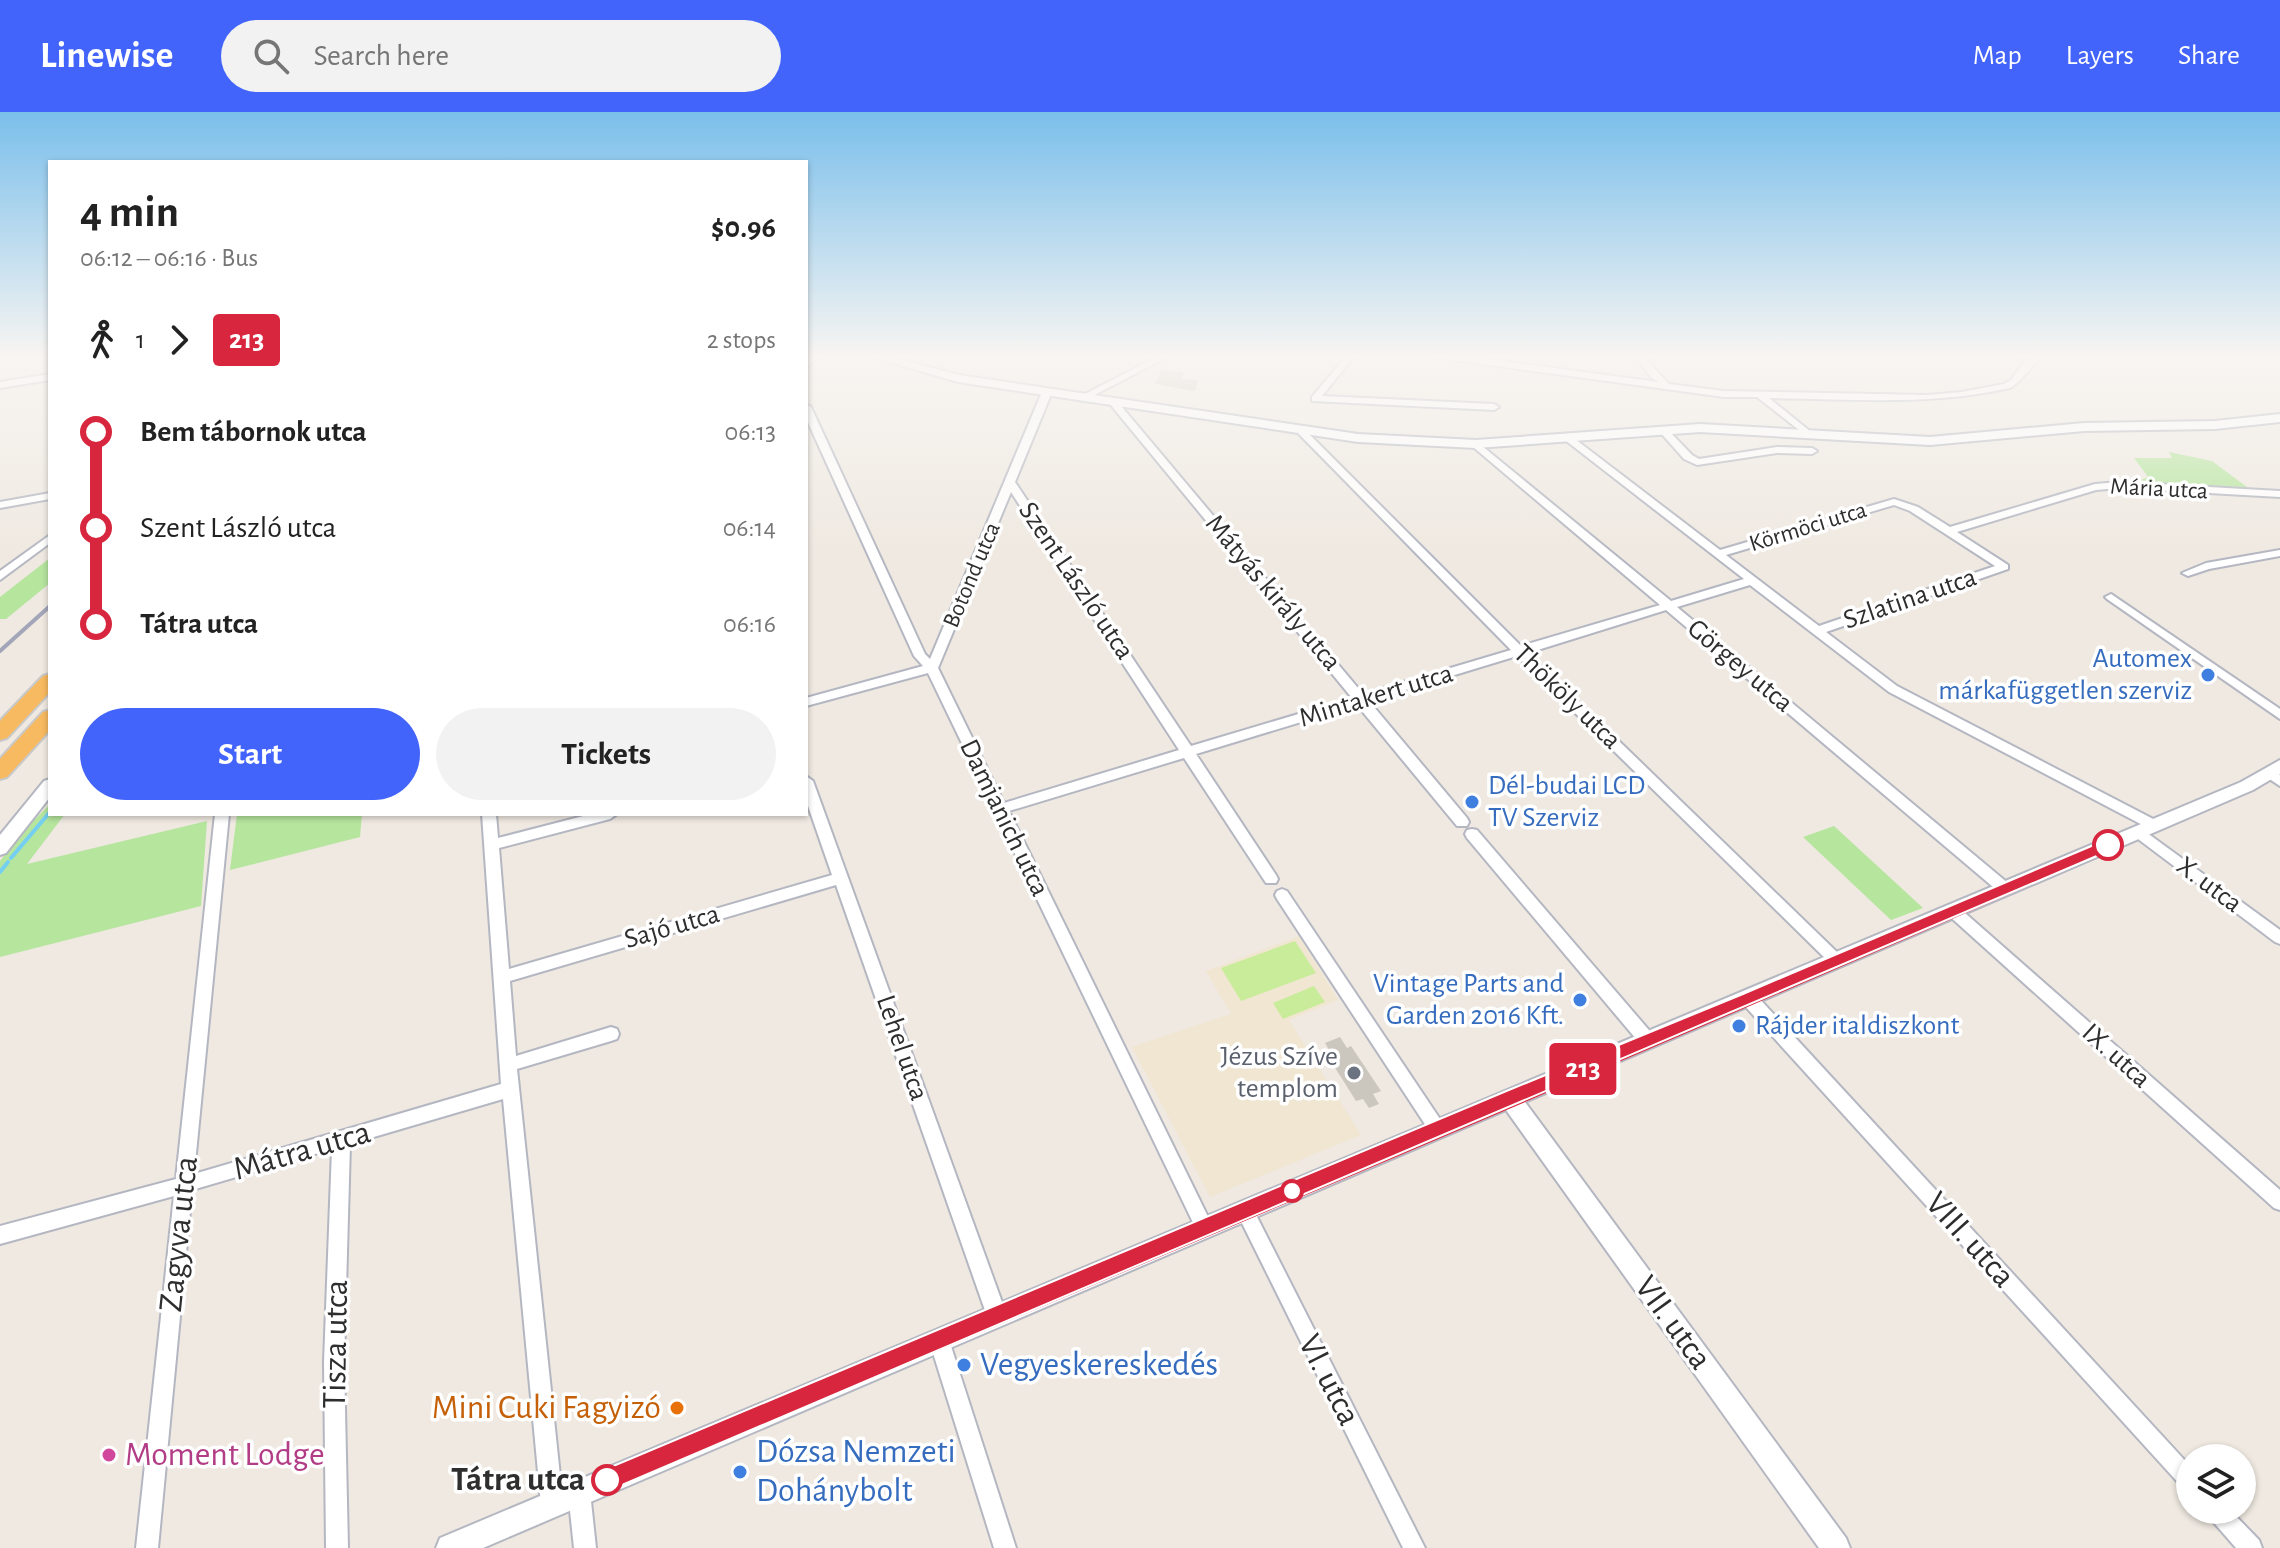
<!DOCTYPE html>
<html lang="en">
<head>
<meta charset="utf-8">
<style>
  body { margin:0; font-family:"Alegreya Sans",sans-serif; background:#f2f2f2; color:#222; height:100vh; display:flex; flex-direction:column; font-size:30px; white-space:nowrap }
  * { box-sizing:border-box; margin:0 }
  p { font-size:26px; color:#767676 }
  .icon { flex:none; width:44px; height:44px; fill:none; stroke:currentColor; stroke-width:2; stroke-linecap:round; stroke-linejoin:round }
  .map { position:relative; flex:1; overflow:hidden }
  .drawer { position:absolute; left:48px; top:48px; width:760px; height:656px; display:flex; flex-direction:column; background:#fff; border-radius:0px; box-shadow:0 2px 6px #0004 }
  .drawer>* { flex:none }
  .badge { padding:0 16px; border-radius:6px; font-size:28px; line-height:52px }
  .controls { position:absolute; left:2176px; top:1332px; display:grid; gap:16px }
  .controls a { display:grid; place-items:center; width:80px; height:80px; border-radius:50%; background:#fff; box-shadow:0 2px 6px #0004; font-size:40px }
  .map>.badge { position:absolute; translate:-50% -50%; box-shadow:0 0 0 4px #fff }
  .legs { display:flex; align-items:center; gap:12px; height:88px; padding:0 32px; font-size:26px }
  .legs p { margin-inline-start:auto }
  .head { display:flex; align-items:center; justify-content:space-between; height:136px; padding:0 32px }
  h1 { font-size:44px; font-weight:700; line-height:60px }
  .action { display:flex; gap:16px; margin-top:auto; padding:16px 32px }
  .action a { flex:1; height:92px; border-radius:48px; background:#4264fb; color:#fff; font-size:32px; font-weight:700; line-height:92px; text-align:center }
  .action a+a { background:#f2f2f2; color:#222 }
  ul { padding:0 32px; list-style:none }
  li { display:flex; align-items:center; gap:28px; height:96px; font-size:30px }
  li i { display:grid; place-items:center; width:12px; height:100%; margin:0 10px; background:currentColor }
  li i::after { content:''; width:20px; height:20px; margin:-10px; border:6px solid; border-radius:50%; background:#fff }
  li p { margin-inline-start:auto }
  li:first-child i { background:linear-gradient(#0000 50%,currentColor 0) }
  li:last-child i { background:linear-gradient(currentColor 50%,#0000 0) }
  header { display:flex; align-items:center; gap:48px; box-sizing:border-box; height:112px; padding:0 40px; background:#4264fb; color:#fff }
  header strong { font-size:38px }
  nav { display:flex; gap:44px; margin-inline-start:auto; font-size:28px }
  .search { width:560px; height:72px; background:#f2f2f2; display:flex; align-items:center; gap:20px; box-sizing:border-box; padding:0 28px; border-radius:44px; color:#767676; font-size:30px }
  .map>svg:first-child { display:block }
  .education { fill:#f0e6d1 }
  .green { fill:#b6e59e }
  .pitch { fill:#c9ec9a }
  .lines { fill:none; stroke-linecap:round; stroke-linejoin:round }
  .stream { stroke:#75cff0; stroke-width:4 }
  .building { fill:#cbc7bf }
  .minor-casing { stroke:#b4b7c1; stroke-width:4 }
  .tertiary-casing { stroke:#b4b7c1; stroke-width:4 }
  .trunk-casing { stroke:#c9c9c9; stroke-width:4 }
  .minor { fill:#fff; fill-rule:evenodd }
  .tertiary { fill:#fff; fill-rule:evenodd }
  .trunk { fill:#f8ba60; fill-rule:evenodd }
  .rail { stroke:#a3a6b8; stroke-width:4 }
  .line-1 { fill:#d7263d; stroke:#fff; stroke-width:2 }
  .shop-dot { fill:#3f7fe0; stroke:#fff; stroke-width:3 }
  .stop-1-dot { fill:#fff; stroke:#d7263d; stroke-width:4 }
  .worship-dot { fill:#6b7280; stroke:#fff; stroke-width:3 }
  .food-dot { fill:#e8710a; stroke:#fff; stroke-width:3 }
  .hotel-dot { fill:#d1479c; stroke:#fff; stroke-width:3 }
  .labels { text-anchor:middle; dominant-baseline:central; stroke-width:7; stroke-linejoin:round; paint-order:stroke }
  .far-street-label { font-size:24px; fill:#2e2e2e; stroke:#fff }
  .street-label { font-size:28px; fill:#2e2e2e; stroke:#fff }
  .shop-label { font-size:28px; fill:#366cbe; stroke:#fff; text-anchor:end }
  .worship-label { font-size:28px; fill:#5b616d; stroke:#fff; text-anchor:end }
  .near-street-label { font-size:34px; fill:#2e2e2e; stroke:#fff }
  .near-shop-label { font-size:34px; fill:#366cbe; stroke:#fff; text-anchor:start }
  .near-food-label { font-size:34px; fill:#c56008; stroke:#fff; text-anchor:end }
  .near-hotel-label { font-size:34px; fill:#b23c85; stroke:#fff; text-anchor:start }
  .near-stop-label { font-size:34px; font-weight:bold; fill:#2e2e2e; stroke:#fff; text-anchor:end }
</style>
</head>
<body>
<header>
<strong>Linewise</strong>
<div class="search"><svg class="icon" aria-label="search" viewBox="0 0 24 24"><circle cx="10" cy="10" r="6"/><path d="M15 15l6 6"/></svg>Search here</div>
<nav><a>Map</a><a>Layers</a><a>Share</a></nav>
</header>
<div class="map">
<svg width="2280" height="1436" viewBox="0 0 2280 1436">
  <rect width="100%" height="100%" fill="#efe9e1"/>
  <path class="education" d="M1299,824l39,64 -49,20 72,115 -151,62 -78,-150 99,-33 -25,-43z"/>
  <g class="green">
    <path d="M2169,340l43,9 39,29 -106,-5 -7,-4 10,-4 -14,-19h38z"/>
    <path d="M50,446v25l-44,36h-6v-22z"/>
    <path d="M50,692v10h15l-38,50 180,-43 -6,85 -201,51v-96l20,-27z"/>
    <path d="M237,702h125l-2,23 -130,33z"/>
    <path d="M1834,714l89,82 -32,12 -88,-83z"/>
  </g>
  <g class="pitch">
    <path d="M1295,829l21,32 -75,28 -20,-33z"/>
    <path d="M1314,874l11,16 -42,17 -10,-16z"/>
  </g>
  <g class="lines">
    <g class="stream">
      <path d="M11,746l39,-46"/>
      <path d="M0,760l8,-10"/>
    </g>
  </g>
  <g class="building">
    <path d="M1161,258l23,2 -3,7 17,1 -3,11 -40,-7z"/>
    <path d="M1340,925l7,11 4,-2 30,45 -8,3 6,10 -10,4 -6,-9 -7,2 -29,-46 4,-2 -6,-10z"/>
  </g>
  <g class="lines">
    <g class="minor-casing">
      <g id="minor">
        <path d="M810,243h9l-13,13v-8z"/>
        <path d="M1161,243h10l-86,45 -8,-2z"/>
        <path d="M1347,243h8l-33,41 172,8 5,3 -5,3 -182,-9v-4z"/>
        <path d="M1435,243h21l202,27 -7,-5 -17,-22h8l27,29 55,7 203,4 35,-3 42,-8 7,-4 14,-19 9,-6h9c-10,9 -22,27 -33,33 -79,18 -160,11 -241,10l42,34v4l-3,1 -51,-40h-33l-285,-39z"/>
        <path d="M50,262v6l-50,8v-6z"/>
        <path d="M1047,277l5,3 -37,90 176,264 161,-48 -242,-294v-4h6l247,294 148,-44 -214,-218 -2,-2 5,-3 3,1 218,218 139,-41 -188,-159 -1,-2 5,-3 195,160 73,-22 -179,-139v-4h6l149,114 174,-51 24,8 32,20 145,-43 24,-2 161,9v6l-161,-9 -23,2 -139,42 51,33v4l-182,63 71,54 262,136 2,4 -2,4 -5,1 -265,-139 -139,-107 -73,22 332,277 2,4 -2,4h-10l-333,-282 -138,43 314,304 3,4 -3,4 -5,2 -5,-2 -315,-309 -148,45 98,117 2,4 -2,4h-10l-100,-121 -161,49 80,121 2,4 -2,4h-10l-82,-125 -175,53 202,412 3,6 -3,6 -6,3 -6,-3 -271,-562 -122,33v-8l117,-32 -9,-10 -108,-238v-14l5,3 114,247 5,5 112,-267zM1011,380l168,258 -175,53 -66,-135zM1894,393l16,6 85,55 -176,60 -93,-71z"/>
        <path d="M1663,315l3,1 26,27 7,4 78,-12 35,1 5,3 -5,3 -35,-1 -80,12 -13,-6 -24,-27 -2,-2z"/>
        <path d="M50,381v6l-50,9v-6z"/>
        <path d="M50,423v8l-50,37v-9z"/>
        <path d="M2280,438v6l-71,13 -21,7 -6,-3 24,-10z"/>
        <path d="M2111,482l169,115v10l-173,-120 -2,-2z"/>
        <path d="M2269,657l11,6v11l-18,-12 2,-3z"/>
        <path d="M806,664l7,5 194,535 -3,7 -7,3 -7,-3 -3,-7 -151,-431 -326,96 6,75 95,-29 6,2 2,5 -2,5 -6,2 -94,28 46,435 -4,7 -7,4 -7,-4 -4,-7 -38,-405 -153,45 -6,218 4,186h-22l-2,-186 8,-213 -140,41 -34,358h-22l38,-352 -174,48v-18l176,-47 39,-365h14l-35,360 307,-90 -19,-270h14l2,24 93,-24h26l-7,5 -111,29 10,121 323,-94 -26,-75z"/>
        <path d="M2139,715l141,103v14l-5,-2 -141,-106 -2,-4z"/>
        <path d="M1472,717l5,1 177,206 2,5 -2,5 -6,2 -6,-2 -175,-208 -2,-4 2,-4z"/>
        <path d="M1282,777l5,2 157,234 3,5 -3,5 -6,3 -6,-3 -155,-236 -2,-4 2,-4z"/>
        <path d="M1952,792l5,2 323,284v20l-6,-2 -327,-294 -2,-4 2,-4z"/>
        <path d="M1750,881l6,2 434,471v25l-7,-3 -439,-483 -2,-5 2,-5z"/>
        <path d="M1245,1091l6,2 174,343h-22l-164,-331 -3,-6 3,-6z"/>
        <path d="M939,1218l7,3 3,7 67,208h-22l-65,-208 3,-7z"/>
        <path d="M579,1369l7,4 4,7 6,56h-22l-6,-56 4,-7z"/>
        <path d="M2205,1398h25l29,30 3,8h-26l-27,-31z"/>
      </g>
    </g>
    <g class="tertiary-casing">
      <g id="tertiary">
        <path d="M866,243h18l75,20 399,59 118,6 224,-16 230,13 154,-14 131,-2 65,-7v8l-65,7 -131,2 -154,14 -230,-13 -224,16 -118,-6 -400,-60z"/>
        <path d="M2280,648v14l-27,16 -728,312 321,436 4,10h-31l-313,-438 -1023,438h-47l4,-10 1801,-756z"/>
        <path d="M50,667v18l-44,56 -6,2v-20l44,-54z"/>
      </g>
    </g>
    <g class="trunk-casing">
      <g id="trunk">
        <path d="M50,562v18l-43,46 -7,2v-19l43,-45z"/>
        <path d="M50,598v20l-43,47 -7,2v-20l43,-47z"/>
      </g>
    </g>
    <use href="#minor" class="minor"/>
    <use href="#tertiary" class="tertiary"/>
    <use href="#trunk" class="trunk"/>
    <path class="rail" d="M0,539l50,-45"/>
  </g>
  <linearGradient id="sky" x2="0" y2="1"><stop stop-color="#7abfeb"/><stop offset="0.55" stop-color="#f8f5f2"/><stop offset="1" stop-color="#f8f5f2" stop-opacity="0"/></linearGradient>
  <rect width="2280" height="444" fill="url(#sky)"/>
  <path class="line-1" d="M2108,727l5,2v8c-497,217 -998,426 -1498,639l-8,4 -8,-4 -4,-8 4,-8 905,-380 239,-98z"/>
  <g class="shop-dot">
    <circle cx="2208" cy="563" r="8"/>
    <circle cx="1472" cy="690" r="8"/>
    <circle cx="1580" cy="888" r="8"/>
    <circle cx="1739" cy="914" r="8"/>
    <circle cx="964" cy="1253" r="8"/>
    <circle cx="740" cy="1360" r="8"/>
  </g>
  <g class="stop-1-dot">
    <circle cx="2108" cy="733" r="14"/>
    <circle cx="1292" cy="1079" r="10"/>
    <circle cx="607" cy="1368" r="14"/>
  </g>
  <circle class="worship-dot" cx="1354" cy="961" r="8"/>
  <circle class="food-dot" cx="677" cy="1296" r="8"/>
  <circle class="hotel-dot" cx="109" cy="1343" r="8"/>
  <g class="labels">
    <g class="far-street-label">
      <text transform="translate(2159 377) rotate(3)">Mária utca</text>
      <text transform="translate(1808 415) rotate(-17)">Körmöci utca</text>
      <text transform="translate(972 463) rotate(-67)">Botond utca</text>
    </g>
    <g class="street-label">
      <text transform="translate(1076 469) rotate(56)">Szent László utca</text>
      <text transform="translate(1273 481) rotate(50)">Mátyás király utca</text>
      <text transform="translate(1910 487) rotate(-19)">Szlatina utca</text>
      <text transform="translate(1740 554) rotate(40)">Görgey utca</text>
      <text transform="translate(1376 584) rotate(-17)">Mintakert utca</text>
      <text transform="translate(1567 585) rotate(44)">Thököly utca</text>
      <text transform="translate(1004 706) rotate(64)">Damjanich utca</text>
      <text transform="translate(2209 773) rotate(37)">X. utca</text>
      <text transform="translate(672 815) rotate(-16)">Sajó utca</text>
      <text transform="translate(902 936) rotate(71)">Lehel utca</text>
      <text transform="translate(2116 944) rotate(42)">IX. utca</text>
    </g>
    <g class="shop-label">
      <text x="2192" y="547">Automex<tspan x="2192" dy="32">márkafüggetlen szerviz</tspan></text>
      <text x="1488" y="674" text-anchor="start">Dél-budai LCD<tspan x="1488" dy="32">TV Szerviz</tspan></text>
      <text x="1564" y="872">Vintage Parts and<tspan x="1564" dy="32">Garden 2016 Kft.</tspan></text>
      <text x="1755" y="914" text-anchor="start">Rájder italdiszkont</text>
    </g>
    <g class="worship-label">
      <text x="1338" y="945">Jézus Szíve<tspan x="1338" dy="32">templom</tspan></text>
    </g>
    <g class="near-street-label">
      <text transform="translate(302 1039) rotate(-16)">Mátra utca</text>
      <text transform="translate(179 1122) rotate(-84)">Zagyva utca</text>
      <text transform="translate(1970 1128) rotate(48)">VIII. utca</text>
      <text transform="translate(1673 1211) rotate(54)">VII. utca</text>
      <text transform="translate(336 1232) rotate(-89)">Tisza utca</text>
      <text transform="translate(1329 1268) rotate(63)">VI. utca</text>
    </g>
    <g class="near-shop-label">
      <text x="980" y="1253">Vegyeskereskedés</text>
      <text x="756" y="1340">Dózsa Nemzeti<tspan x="756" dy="39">Dohánybolt</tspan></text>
    </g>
    <g class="near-food-label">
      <text x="661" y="1296">Mini Cuki Fagyizó</text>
    </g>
    <g class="near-hotel-label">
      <text x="125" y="1343">Moment Lodge</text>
    </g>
    <g class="near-stop-label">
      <text x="585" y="1368">Tátra utca</text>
    </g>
  </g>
</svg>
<div class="controls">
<a><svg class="icon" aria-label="layers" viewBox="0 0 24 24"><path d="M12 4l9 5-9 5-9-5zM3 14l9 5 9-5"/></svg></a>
</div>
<b class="badge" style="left:1583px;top:957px;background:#d7263d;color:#fff">213</b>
<section class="drawer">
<div class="head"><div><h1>4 min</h1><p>06:12 – 06:16 · Bus</p></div><b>$0.96</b></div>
<div class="legs"><svg class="icon" aria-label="walk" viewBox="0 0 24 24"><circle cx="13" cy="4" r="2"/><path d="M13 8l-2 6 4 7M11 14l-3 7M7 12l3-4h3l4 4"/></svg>1<svg class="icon" aria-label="forward" viewBox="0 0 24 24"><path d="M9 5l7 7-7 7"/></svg><b class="badge" style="background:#d7263d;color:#fff">213</b><p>2 stops</p></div>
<ul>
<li><i style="color:#d7263d"></i><b>Bem tábornok utca</b><p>06:13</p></li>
<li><i style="color:#d7263d"></i><span>Szent László utca</span><p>06:14</p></li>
<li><i style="color:#d7263d"></i><b>Tátra utca</b><p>06:16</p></li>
</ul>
<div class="action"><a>Start</a><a>Tickets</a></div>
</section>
</div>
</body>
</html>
